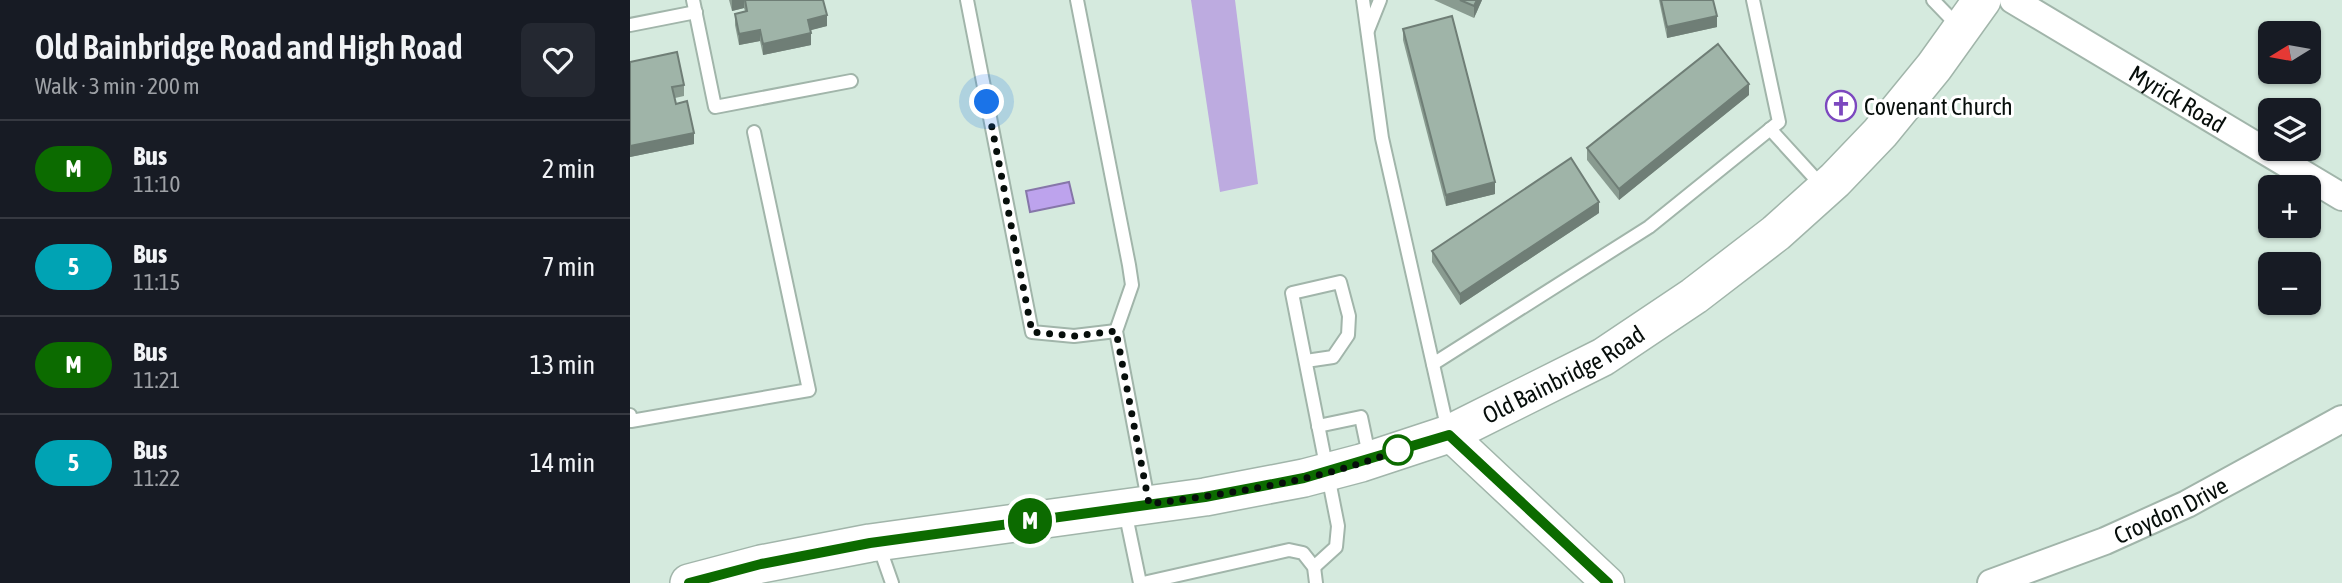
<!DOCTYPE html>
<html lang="en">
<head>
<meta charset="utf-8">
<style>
  body { margin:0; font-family:"Asap Condensed",sans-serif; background:#242831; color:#f1f3f6; height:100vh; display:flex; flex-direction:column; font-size:26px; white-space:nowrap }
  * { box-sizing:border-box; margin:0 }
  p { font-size:23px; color:#9ea1a6 }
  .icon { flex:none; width:38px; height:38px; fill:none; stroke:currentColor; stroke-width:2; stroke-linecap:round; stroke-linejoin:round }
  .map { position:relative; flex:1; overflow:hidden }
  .drawer { display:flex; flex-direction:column; background:#171b24; width:630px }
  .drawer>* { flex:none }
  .badge { padding:0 14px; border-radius:23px; font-size:24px; line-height:46px }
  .needle { width:46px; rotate:259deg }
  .tools { position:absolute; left:1628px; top:21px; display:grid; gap:14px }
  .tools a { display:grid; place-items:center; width:63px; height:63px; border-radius:10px; background:#171b24; box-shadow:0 2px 5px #0004; font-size:35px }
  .you { position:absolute; width:35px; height:35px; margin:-18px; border:5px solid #fff; border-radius:50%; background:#1a73e8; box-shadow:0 0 0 10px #1a73e833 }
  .map>.badge { position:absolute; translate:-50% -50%; box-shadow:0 0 0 4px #fff }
  .round { display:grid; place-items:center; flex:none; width:74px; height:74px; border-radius:10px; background:#242831 }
  .head { display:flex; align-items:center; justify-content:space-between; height:119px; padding:0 35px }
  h1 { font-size:33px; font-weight:600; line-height:52px }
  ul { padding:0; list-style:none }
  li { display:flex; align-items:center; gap:21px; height:98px; padding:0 35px; border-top:2px solid #363941 }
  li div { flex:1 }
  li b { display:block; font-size:26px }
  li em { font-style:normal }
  li .badge { min-width:77px; font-weight:700; text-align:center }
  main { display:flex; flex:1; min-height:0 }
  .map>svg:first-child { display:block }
  .green { fill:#bdabe0 }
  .water { fill:#bda3ed; stroke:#8676a9; stroke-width:2 }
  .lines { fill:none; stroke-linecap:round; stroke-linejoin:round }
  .service-casing { stroke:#a1b5aa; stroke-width:16 }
  .minor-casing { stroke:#a1b5aa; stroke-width:30 }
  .tertiary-casing { stroke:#a1b5aa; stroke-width:35 }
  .secondary-casing { stroke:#a1b5aa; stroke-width:40 }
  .service { stroke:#fff; stroke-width:12 }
  .minor { stroke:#fff; stroke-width:26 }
  .tertiary { stroke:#fff; stroke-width:32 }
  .secondary { stroke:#fff; stroke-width:37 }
  .wall { fill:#899b90 }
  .shaded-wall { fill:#6f7e76 }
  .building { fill:#9fb4a8; stroke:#6f7e76; stroke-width:2 }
  .line-casing { stroke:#fff; stroke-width:16 }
  .line { stroke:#0c6b00; stroke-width:10 }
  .walk { stroke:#070e0b; stroke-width:7; stroke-dasharray:0 12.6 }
  .stop-dot { fill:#fff; stroke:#0c6b00; stroke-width:3.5 }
  .labels { text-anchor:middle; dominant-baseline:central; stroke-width:6; stroke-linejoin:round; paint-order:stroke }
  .street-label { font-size:24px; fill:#070e0b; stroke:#fff }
  .poi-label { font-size:24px; fill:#070e0b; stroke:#fff; text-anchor:start }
</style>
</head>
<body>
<main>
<section class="drawer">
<div class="head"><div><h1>Old Bainbridge Road and High Road</h1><p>Walk · 3 min · 200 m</p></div><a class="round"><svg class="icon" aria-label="heart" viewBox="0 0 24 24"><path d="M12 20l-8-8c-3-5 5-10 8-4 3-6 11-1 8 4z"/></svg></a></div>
<ul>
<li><span class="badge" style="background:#0c6b00;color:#fff">M</span><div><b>Bus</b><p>11:10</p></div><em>2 min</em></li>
<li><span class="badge" style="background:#00a3b4;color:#fff">5</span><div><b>Bus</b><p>11:15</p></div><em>7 min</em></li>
<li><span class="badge" style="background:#0c6b00;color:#fff">M</span><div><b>Bus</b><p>11:21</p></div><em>13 min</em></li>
<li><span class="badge" style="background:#00a3b4;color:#fff">5</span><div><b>Bus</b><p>11:22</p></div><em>14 min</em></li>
</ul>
</section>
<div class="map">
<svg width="1712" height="583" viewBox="0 0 1712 583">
  <rect width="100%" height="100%" fill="#d5eade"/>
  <path class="green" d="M561,0h44l23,184 -38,8z"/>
  <path class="water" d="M439,182l5,21 -44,9 -4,-21z"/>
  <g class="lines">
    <g class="service-casing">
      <g id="service">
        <path d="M63,0l22,107 136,-26"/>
        <path d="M337,0l65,332 42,4 42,-5"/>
        <path d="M447,0l52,265 3,20 -16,46 32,169"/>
        <path d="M733,0l19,138 66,293"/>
        <path d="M1303,0l26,27"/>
        <path d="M0,25l66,-13"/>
        <path d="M738,30l12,-30"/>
        <path d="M1140,129l52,57"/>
        <path d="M676,361l27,-4 15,-22 1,-19 -9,-34 -48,11 46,233 -2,21 -22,20"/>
        <path d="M803,364l216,-137 130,-105 -26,-122"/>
        <path d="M0,415l1,6 178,-31 -55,-258"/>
        <path d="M688,426l43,-9 8,38"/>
        <path d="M495,511l15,72"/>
        <path d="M249,546l13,37"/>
        <path d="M513,583l146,-33 14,3 11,14 2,16"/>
      </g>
    </g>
    <g class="minor-casing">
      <g id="minor">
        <path id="s1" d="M1383,0l329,197"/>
        <path id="s2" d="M1361,583l114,-42 82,-37 155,-85"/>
      </g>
    </g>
    <g class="tertiary-casing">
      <path id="tertiary" d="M819,434l159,149"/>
    </g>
    <g class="secondary-casing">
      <g id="secondary">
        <path id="s3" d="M59,583l72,-19 109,-21 335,-46 99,-19 57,-15 88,-29 154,-77 91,-61 82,-63 59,-53 45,-47 54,-66 48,-67"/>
      </g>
    </g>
    <use href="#service" class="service"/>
    <use href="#minor" class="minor"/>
    <use href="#tertiary" class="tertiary"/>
    <use href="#secondary" class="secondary"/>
  </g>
  <g class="wall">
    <path d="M99,0h94l4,26 -17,4 1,15 -48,10 -3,-14 -21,4 -4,-20v-11l10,-3 -1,-3 -12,3z"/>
    <path d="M804,0h48l-8,18z"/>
    <path d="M1029,0h54l4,27 -50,11z"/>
    <path d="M773,29l92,165 -49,12 -43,-166z"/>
    <path d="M0,62l54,23v11l-9,2 1,6 18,40 -64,13z"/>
    <path d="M1119,95l-130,105 -32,-40v-12z"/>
    <path d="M969,213l-139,92 -28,-43v-11z"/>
  </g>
  <g class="shaded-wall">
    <path d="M102,0h12v8l-12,3z"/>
    <path d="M847,0h5l-8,18v-12z"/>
    <path d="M197,15v11l-19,5v-11z"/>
    <path d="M1087,16v11l-50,11v-11z"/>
    <path d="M130,30v11l-21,4v-11z"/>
    <path d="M181,33v12l-48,10v-11z"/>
    <path d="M1119,84v11l-130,105v-11z"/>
    <path d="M64,133v11l-64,13v-11z"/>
    <path d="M865,182v12l-49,12v-11z"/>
    <path d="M969,202v11l-139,92v-11z"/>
  </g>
  <g class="building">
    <path d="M115,0h78l4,15 -19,5 3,13 -48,11 -3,-14 -21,4 -4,-20 12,-3z"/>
    <path d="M830,0h17l-3,6z"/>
    <path d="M1031,0h52l4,16 -50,11z"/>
    <path d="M822,16l43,166 -49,13 -43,-166z"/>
    <path d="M1088,44l31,40 -130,105 -32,-41z"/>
    <path d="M47,52l7,33 -12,2 4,17 11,-3 7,32 -64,13v-84z"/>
    <path d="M941,158l28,44 -139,92 -28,-43z"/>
  </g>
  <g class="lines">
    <g class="line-casing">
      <path id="line" d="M59,583l72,-19 109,-21 335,-46 99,-19 145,-43 159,148"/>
    </g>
    <use href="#line" class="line"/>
    <path class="walk" d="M357,102l45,230 42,4 42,-5 33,173c83,-11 171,-23 249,-54"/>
  </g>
  <defs>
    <g id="church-ring" transform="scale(1.575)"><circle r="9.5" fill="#fff" stroke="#7c48bf" stroke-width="1.5"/><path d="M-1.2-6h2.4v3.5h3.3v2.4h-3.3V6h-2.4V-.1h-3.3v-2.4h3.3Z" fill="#7c48bf"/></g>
  </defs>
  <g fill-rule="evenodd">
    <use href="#church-ring" x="1211" y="106"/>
  </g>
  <circle class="stop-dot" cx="768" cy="450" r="14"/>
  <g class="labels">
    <g class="street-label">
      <text stroke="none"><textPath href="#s1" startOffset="192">Myrick Road</textPath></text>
      <text stroke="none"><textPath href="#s3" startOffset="905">Old Bainbridge Road</textPath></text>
      <text stroke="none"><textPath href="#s2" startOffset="194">Croydon Drive</textPath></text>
    </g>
    <g class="poi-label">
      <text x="1234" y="106">Covenant Church</text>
    </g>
  </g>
</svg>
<div class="tools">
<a><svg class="needle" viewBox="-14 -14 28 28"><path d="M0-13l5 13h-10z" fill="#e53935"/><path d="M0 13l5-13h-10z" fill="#9ea1a6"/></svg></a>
<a><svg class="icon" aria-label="layers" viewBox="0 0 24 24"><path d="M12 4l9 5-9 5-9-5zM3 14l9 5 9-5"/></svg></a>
<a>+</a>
<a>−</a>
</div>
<div class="you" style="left:357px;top:102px"></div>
<b class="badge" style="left:400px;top:521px;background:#0c6b00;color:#fff">M</b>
</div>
</main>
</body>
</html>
